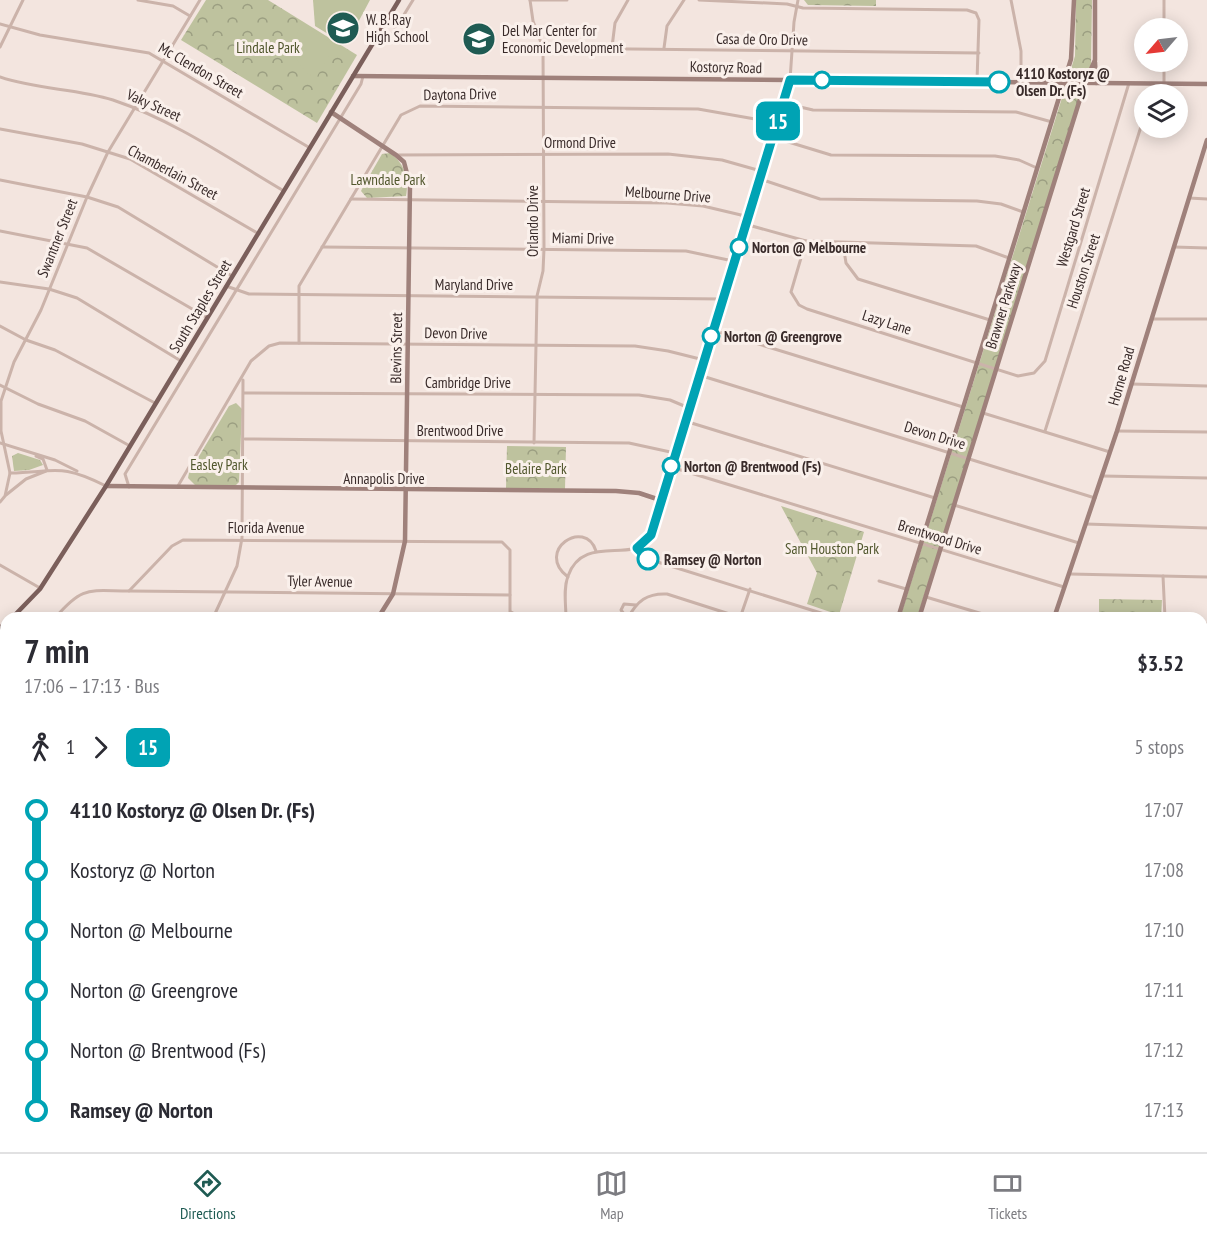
<!DOCTYPE html>
<html lang="en">
<head>
<meta charset="utf-8">
<style>
  body { margin:0; font-family:"PT Sans Narrow",sans-serif; background:#f7f7f7; color:#2b2b33; height:100vh; display:flex; flex-direction:column; font-size:22px; white-space:nowrap }
  * { box-sizing:border-box; margin:0 }
  p { font-size:20px; color:#7c7c81 }
  .icon { flex:none; width:33px; height:33px; fill:none; stroke:currentColor; stroke-width:2; stroke-linecap:round; stroke-linejoin:round }
  .map { position:relative; flex:1; overflow:hidden }
  .side { position:absolute; left:0px; top:612px; width:1208px; height:540px; display:flex; flex-direction:column; background:#fff; border-radius:18px 18px 0 0; box-shadow:0 3px 15px #0003 }
  .side>* { flex:none }
  .badge { padding:0 12px; border-radius:9px; font-size:21px; line-height:39px }
  .needle { width:39px; rotate:242deg }
  .tools { position:absolute; left:1134px; top:18px; display:grid; gap:12px }
  .tools a { display:grid; place-items:center; width:54px; height:54px; border-radius:50%; background:#fff; box-shadow:0 3px 15px #0003; font-size:30px }
  .map>.badge { position:absolute; translate:-50% -50%; box-shadow:0 0 0 3px #fff }
  .legs { display:flex; align-items:center; gap:9px; height:66px; padding:0 24px; font-size:20px }
  .legs p { margin-inline-start:auto }
  .headline { display:flex; align-items:center; justify-content:space-between; height:102px; padding:0 24px }
  h1 { font-size:33px; font-weight:700; line-height:45px }
  ul { padding:0 24px; list-style:none }
  li { display:flex; align-items:center; gap:21px; height:60px; font-size:22px }
  li i { display:grid; place-items:center; width:9px; height:100%; margin:0 8px; background:currentColor }
  li i::after { content:''; width:15px; height:15px; margin:-8px; border:4px solid; border-radius:50%; background:#fff }
  li p { margin-inline-start:auto }
  li:first-child i { background:linear-gradient(#0000 50%,currentColor 0) }
  li:last-child i { background:linear-gradient(currentColor 50%,#0000 0) }
  .tab-bar { display:flex; justify-content:space-around; align-items:center; height:84px; border-top:2px solid #e1e1e2; background:#fff; font-size:16px; color:#7c7c81 }
  .tab-bar a { display:grid; justify-items:center; gap:3px }
  .tab-bar .current { color:#1f5b53 }
  .map>svg:first-child { display:block }
  .grass { fill:url(#grass-tufts) }
  .park { fill:url(#park-crowns) }
  .garden { fill:#bec29e }
  .lines { fill:none; stroke-linecap:round; stroke-linejoin:round }
  .street { stroke:#cbb3aa; stroke-width:3 }
  .secondary { stroke:#9f817b; stroke-width:4.5 }
  .primary { stroke:#7b5f5b; stroke-width:4.5 }
  .highway { stroke:#5a4341; stroke-width:5 }
  .line-1-casing { stroke:#fff; stroke-width:14 }
  .line-1 { stroke:#00a3b4; stroke-width:9 }
  .stop-1-dot { fill:#fff; stroke:#00a3b4; stroke-width:3 }
  .labels { text-anchor:middle; dominant-baseline:central; stroke-width:6; stroke-linejoin:round; paint-order:stroke }
  .poi-label { font-size:15px; fill:#392b2a; stroke:#faf0eb; text-anchor:start }
  .street-label { font-size:15px; fill:#392b2a; stroke:#faf0eb }
  .park-label { font-size:15px; fill:#51572d; stroke:#faf0eb }
  .stop-label { font-size:15px; font-weight:bold; fill:#392b2a; stroke:#faf0eb; text-anchor:start }
</style>
</head>
<body>
<div class="map">
<svg width="1207" height="1152" viewBox="0 0 1207 1152">
  <defs>
    <pattern id="grass-tufts" width="24" height="20" patternUnits="userSpaceOnUse" patternTransform="scale(1.5)"><rect width="24" height="20" fill="#bec29e"/><path d="M3 7l-1-3M5 7V3M7 7l1-3M15 17l-1-3M17 17v-4M19 17l1-3" fill="none" stroke="#9b9e81"/></pattern>
    <pattern id="park-crowns" width="20" height="18" patternUnits="userSpaceOnUse" patternTransform="scale(1.5)"><rect width="20" height="18" fill="#bec29e"/><path d="M2 6a3 3 0 1 1 6 0M12 15a3 3 0 1 1 6 0" fill="none" stroke="#9b9e81"/></pattern>
  </defs>
  <rect width="100%" height="100%" fill="#f3e5df"/>
  <g class="grass">
    <path d="M18,453l22,7 3,5 -14,5 -15,1 -2,-15z"/>
    <rect x="262" y="1146" width="48" height="6"/>
  </g>
  <g class="park">
    <path d="M206,0h62l89,55 -40,68 -136,-83z"/>
    <path d="M804,0h72v6l-68,-1z"/>
    <path d="M1076,0h16l-1,66 -174,552h-17l175,-562z"/>
    <path d="M390,153c15,10 19,27 16,43l-39,2 -6,-7 2,-4 19,-33z"/>
    <path d="M236,403l6,6 -3,73 -3,3h-41l-7,-7 1,-5 40,-67z"/>
    <path d="M507,446l59,1 -1,42 -59,-1z"/>
    <path d="M781,506l83,26 -25,83 -32,-11 10,-31z"/>
    <path d="M1099,599l63,1 -1,18h-62z"/>
    <rect x="97" y="1146" width="163" height="6"/>
  </g>
  <g class="garden">
    <path d="M370,0l-24,45 -31,-19 -2,-26z"/>
    <path d="M302,25l31,19 1,3 -18,31c-22,-10 -28,-34 -14,-53z"/>
  </g>
  <g class="lines">
    <g class="street">
      <path d="M138,0l35,6 17,10"/>
      <path d="M530,0l3,21 10,27 1,201 -1,22 -6,25 -3,147"/>
      <path d="M530,0h37"/>
      <path d="M699,0l88,4 16,4 164,2 9,3 3,7 -2,61"/>
      <path d="M1011,0l10,51v32"/>
      <path d="M0,24l40,11 109,18 161,95"/>
      <path d="M1164,28v-28"/>
      <path d="M391,36l22,-36"/>
      <path d="M0,47l23,-47"/>
      <path d="M612,47l3,-24 13,-23"/>
      <path d="M543,48l436,5"/>
      <path d="M664,48l3,-22 17,-26"/>
      <path d="M1164,62v22"/>
      <path d="M0,77c37,13 76,11 113,23 62,21 115,58 171,91"/>
      <path d="M790,80l4,-58 4,-22"/>
      <path d="M1151,94l4,-10"/>
      <path d="M783,103l30,7 203,2 36,10"/>
      <path d="M0,129l82,15 48,15 129,75"/>
      <path d="M772,137l59,18 164,1 24,4 18,8"/>
      <path d="M396,155l272,-1 54,6 39,11"/>
      <path d="M760,179l60,20 157,2 24,3 22,8"/>
      <path d="M0,180l87,17 31,10 114,69"/>
      <path d="M1189,198l18,1"/>
      <path d="M351,199l316,4 36,3 38,9 11,11 54,15 170,5 33,12"/>
      <path d="M0,231l87,17 119,69"/>
      <path d="M806,241l-15,51 8,13 8,4 211,67 16,-3 11,-12 84,-278"/>
      <path d="M843,244l3,19 12,16 132,41"/>
      <path d="M322,247l364,4 47,10"/>
      <path d="M1174,247l33,1"/>
      <path d="M0,282l49,7 28,9 104,63"/>
      <path d="M226,286l23,8 473,5"/>
      <path d="M1152,319h55"/>
      <path d="M0,326l26,14 29,10 100,53"/>
      <path d="M713,330l250,77"/>
      <path d="M299,343v-57l102,-171 19,-9 278,3 57,10 20,7"/>
      <path d="M699,375l396,123"/>
      <path d="M1131,384l76,2"/>
      <path d="M0,385l38,19 47,17 45,25"/>
      <path d="M244,393l395,2 31,5 19,8"/>
      <path d="M983,413l127,39"/>
      <path d="M685,421l250,77"/>
      <path d="M1045,431l99,-314"/>
      <path d="M1117,431l90,1"/>
      <path d="M245,439l384,4 46,10"/>
      <path d="M0,443l55,17 22,11"/>
      <path d="M36,456l7,3 4,11"/>
      <path d="M671,467l393,120"/>
      <path d="M10,473c47,-1 50,-10 96,13"/>
      <path d="M1102,476l105,2"/>
      <path d="M178,486l73,-125 18,-15 11,-3 355,3 33,5 36,9"/>
      <path d="M129,487l-4,-13 236,-390 2,-8"/>
      <path d="M6,495l20,-16 20,-8"/>
      <path d="M0,502l5,-6 5,-23 -9,-42v-30l13,-39 27,-52 46,-113 21,-45 92,-152"/>
      <path d="M954,505l125,38"/>
      <path d="M1086,524l121,4"/>
      <path d="M637,548l11,11 189,59"/>
      <path d="M0,565l40,23"/>
      <path d="M1070,574l137,3"/>
      <path d="M1163,576l2,42"/>
      <path d="M568,577c-34,-26 17,-60 28,-26"/>
      <path d="M879,581l27,8"/>
      <path d="M129,591l381,4"/>
      <path d="M926,597l70,21"/>
      <path d="M511,612l11,6"/>
      <path d="M55,618c28,-33 34,-27 74,-27l43,-45 11,-6 319,2 8,8v68"/>
      <path d="M213,618l24,-52 5,-28 1,-158"/>
      <path d="M566,618c0,-13 -3,-29 2,-42 15,-42 63,-13 80,-36 7,-10 9,-28 12,-40"/>
      <path d="M627,618l-6,-8 3,-6 12,1"/>
      <path d="M628,618c9,-17 19,-25 39,-24l75,24"/>
      <path d="M740,618l10,-29"/>
      <path d="M1202,624h5"/>
      <path d="M0,661l6,-3"/>
      <path d="M1202,671h5"/>
      <path d="M0,683l6,10"/>
      <path d="M1202,718l5,1"/>
      <path d="M1202,768h5"/>
      <path d="M1202,812h5"/>
      <path d="M1202,857h5"/>
      <path d="M1202,902h5"/>
      <path d="M0,992h6"/>
      <path d="M0,1093l6,-2"/>
      <path d="M1202,1127h5"/>
      <path d="M0,1142l6,-1"/>
      <path d="M622,1146l3,6"/>
      <path d="M710,1146v6"/>
      <path d="M198,1152l2,-6"/>
      <path d="M461,1152v-6"/>
      <path d="M569,1152v-6"/>
    </g>
    <g class="secondary">
      <path d="M1095,62l1,21"/>
      <path d="M353,76l854,8"/>
      <path d="M331,112l65,43 8,7 6,23 -5,356 -12,53 -15,24"/>
      <path d="M106,486l510,5 23,2 21,7 130,-420"/>
      <path d="M898,618l173,-559 3,-59"/>
      <path d="M919,618l166,-535 10,-23v-60"/>
      <path d="M1054,618l63,-187 90,-291"/>
      <path d="M0,948h6"/>
      <path d="M1202,959l5,1"/>
      <path d="M1202,985l5,-2"/>
      <path d="M1202,993l5,-2"/>
      <path d="M1202,1136h5"/>
      <path d="M315,1152v-6"/>
      <path d="M900,1152l10,-6"/>
      <path d="M969,1152v-6"/>
    </g>
    <g class="primary">
      <path d="M12,618l28,-29 66,-103 293,-486"/>
      <path d="M0,628l6,-5"/>
    </g>
    <g class="highway">
      <path d="M1142,1146l16,2"/>
      <path d="M1039,1152l42,-6"/>
      <path d="M1136,1152l71,-4"/>
    </g>
  </g>
  <g class="lines">
    <g class="line-1-casing">
      <path id="line-1" d="M648,559l-11,-11 14,-13 139,-455 209,2"/>
    </g>
    <use href="#line-1" class="line-1"/>
  </g>
  <defs>
    <g id="school-disc" transform="scale(1.725)"><circle r="9.5" fill="#1f5b53" stroke="#faf0eb"/><path d="M0-5L7-2L0 1L-7-2ZM-4 1L0 2.5L4 1V4Q0 6-4 4Z" fill="#fff"/></g>
    <g id="university-disc" transform="scale(1.725)"><circle r="9.5" fill="#1f5b53" stroke="#faf0eb"/><path d="M0-5L7-2L0 1L-7-2ZM-4 1L0 2.5L4 1V4Q0 6-4 4Z" fill="#fff"/></g>
  </defs>
  <g fill-rule="evenodd">
    <use href="#school-disc" x="343" y="28"/>
    <use href="#university-disc" x="479" y="39"/>
  </g>
  <g class="stop-1-dot">
    <circle cx="822" cy="80" r="8"/>
    <circle cx="999" cy="82" r="10"/>
    <circle cx="739" cy="247" r="8"/>
    <circle cx="711" cy="336" r="8"/>
    <circle cx="671" cy="466" r="8"/>
    <circle cx="648" cy="559" r="10"/>
  </g>
  <g class="labels">
    <g class="poi-label">
      <text x="366" y="19">W. B. Ray<tspan x="366" dy="17">High School</tspan></text>
      <text x="502" y="30">Del Mar Center for<tspan x="502" dy="17">Economic Development</tspan></text>
    </g>
    <g class="street-label">
      <text transform="translate(762 39) rotate(1)">Casa de Oro Drive</text>
      <text transform="translate(726 67) rotate(1)">Kostoryz Road</text>
      <text transform="translate(201 70) rotate(30)">Mc Clendon Street</text>
      <text transform="translate(460 94) rotate(-1)">Daytona Drive</text>
      <text transform="translate(154 105) rotate(24)">Vaky Street</text>
      <text x="580" y="142">Ormond Drive</text>
      <text transform="translate(173 172) rotate(28)">Chamberlain Street</text>
      <text transform="translate(668 194) rotate(4)">Melbourne Drive</text>
      <text transform="translate(532 221) rotate(-90)">Orlando Drive</text>
      <text transform="translate(1073 227) rotate(-73)">Westgard Street</text>
      <text transform="translate(57 238) rotate(-68)">Swantner Street</text>
      <text transform="translate(583 238) rotate(1)">Miami Drive</text>
      <text transform="translate(1083 271) rotate(-72)">Houston Street</text>
      <text x="474" y="284">Maryland Drive</text>
      <text transform="translate(200 306) rotate(-59)">South Staples Street</text>
      <text transform="translate(1003 306) rotate(-73)">Brawner Parkway</text>
      <text transform="translate(887 322) rotate(18)">Lazy Lane</text>
      <text transform="translate(456 333) rotate(1)">Devon Drive</text>
      <text transform="translate(396 348) rotate(-89)">Blevins Street</text>
      <text transform="translate(1121 376) rotate(-74)">Horne Road</text>
      <text x="468" y="382">Cambridge Drive</text>
      <text x="460" y="430">Brentwood Drive</text>
      <text transform="translate(935 435) rotate(17)">Devon Drive</text>
      <text x="384" y="478">Annapolis Drive</text>
      <text x="266" y="527">Florida Avenue</text>
      <text transform="translate(940 537) rotate(17)">Brentwood Drive</text>
      <text transform="translate(320 581) rotate(1)">Tyler Avenue</text>
    </g>
    <g class="park-label">
      <text x="268" y="47">Lindale Park</text>
      <text x="388" y="179">Lawndale Park</text>
      <text x="219" y="464">Easley Park</text>
      <text x="536" y="468">Belaire Park</text>
      <text x="832" y="548">Sam Houston Park</text>
    </g>
    <g class="stop-label">
      <text x="1016" y="73">4110 Kostoryz @<tspan x="1016" dy="17">Olsen Dr. (Fs)</tspan></text>
      <text x="752" y="247">Norton @ Melbourne</text>
      <text x="724" y="336">Norton @ Greengrove</text>
      <text x="684" y="466">Norton @ Brentwood (Fs)</text>
      <text x="664" y="559">Ramsey @ Norton</text>
    </g>
  </g>
</svg>
<div class="tools">
<a><svg class="needle" viewBox="-14 -14 28 28"><path d="M0-13l5 13h-10z" fill="#e53935"/><path d="M0 13l5-13h-10z" fill="#7c7c81"/></svg></a>
<a><svg class="icon" aria-label="layers" viewBox="0 0 24 24"><path d="M12 4l9 5-9 5-9-5zM3 14l9 5 9-5"/></svg></a>
</div>
<b class="badge" style="left:778px;top:121px;background:#00a3b4;color:#fff">15</b>
<section class="side">
<div class="headline"><div><h1>7 min</h1><p>17:06 – 17:13 · Bus</p></div><b>$3.52</b></div>
<div class="legs"><svg class="icon" aria-label="walk" viewBox="0 0 24 24"><circle cx="13" cy="4" r="2"/><path d="M13 8l-2 6 4 7M11 14l-3 7M7 12l3-4h3l4 4"/></svg>1<svg class="icon" aria-label="forward" viewBox="0 0 24 24"><path d="M9 5l7 7-7 7"/></svg><b class="badge" style="background:#00a3b4;color:#fff">15</b><p>5 stops</p></div>
<ul>
<li><i style="color:#00a3b4"></i><b>4110 Kostoryz @ Olsen Dr. (Fs)</b><p>17:07</p></li>
<li><i style="color:#00a3b4"></i><span>Kostoryz @ Norton</span><p>17:08</p></li>
<li><i style="color:#00a3b4"></i><span>Norton @ Melbourne</span><p>17:10</p></li>
<li><i style="color:#00a3b4"></i><span>Norton @ Greengrove</span><p>17:11</p></li>
<li><i style="color:#00a3b4"></i><span>Norton @ Brentwood (Fs)</span><p>17:12</p></li>
<li><i style="color:#00a3b4"></i><b>Ramsey @ Norton</b><p>17:13</p></li>
</ul>
</section>
</div>
<nav class="tab-bar">
<a class="current"><svg class="icon" aria-label="directions" viewBox="0 0 24 24"><path d="M12 3l9 9-9 9-9-9zM9 14v-3h6M13 9l2 2-2 2"/></svg>Directions</a>
<a><svg class="icon" aria-label="map" viewBox="0 0 24 24"><path d="M3 6l6-2 6 2 6-2v14l-6 2-6-2-6 2zM9 4v14M15 6v14"/></svg>Map</a>
<a><svg class="icon" aria-label="tickets" viewBox="0 0 24 24"><path d="M3 7h18v10H3zM15 7v10"/></svg>Tickets</a>
</nav>
</body>
</html>
